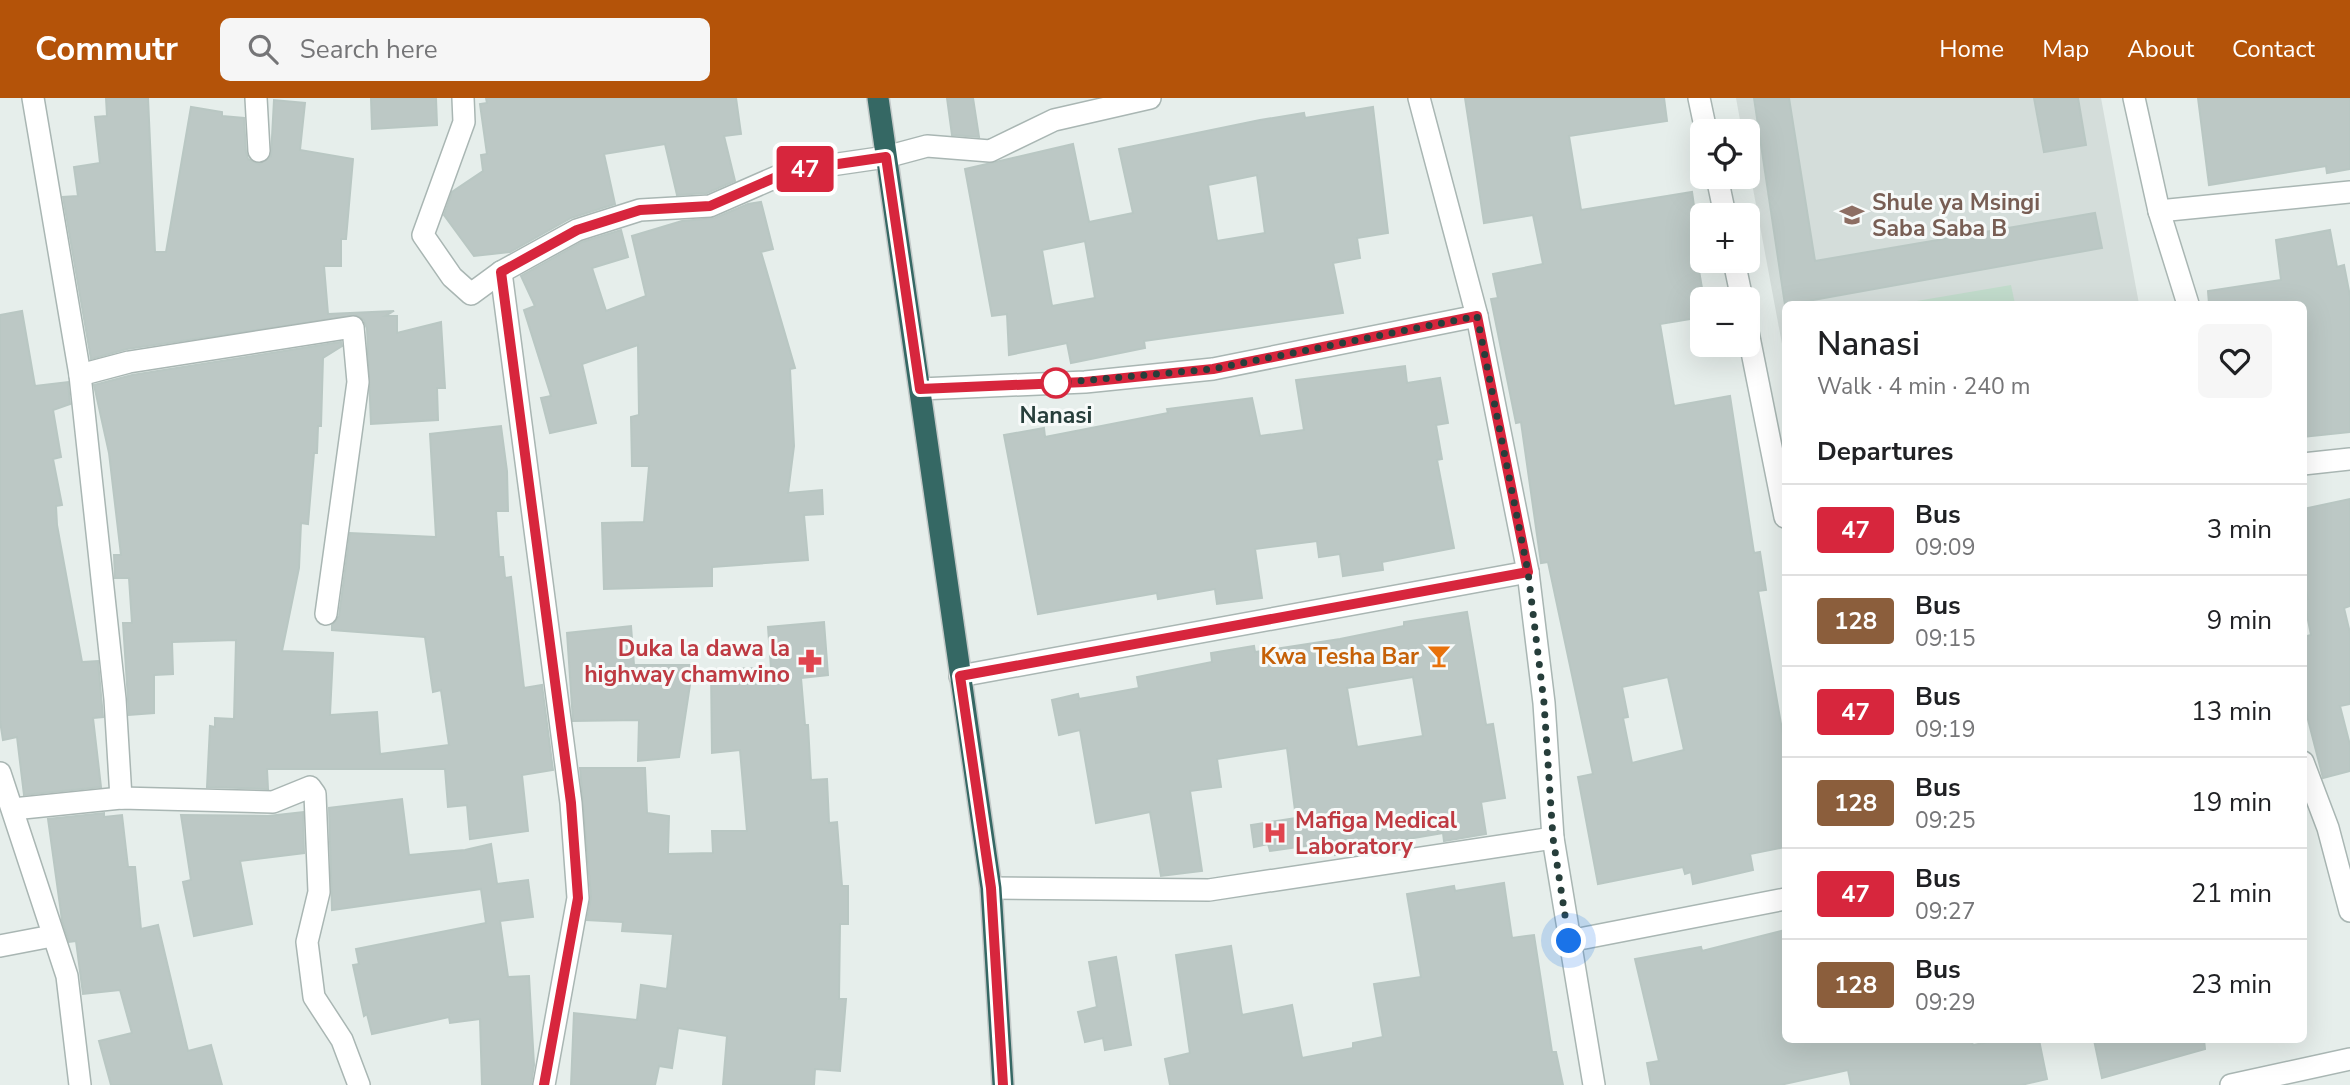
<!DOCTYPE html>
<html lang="en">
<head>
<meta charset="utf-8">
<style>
  body { margin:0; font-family:"Nunito Sans",sans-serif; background:#f6f6f6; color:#202124; height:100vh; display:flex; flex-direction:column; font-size:26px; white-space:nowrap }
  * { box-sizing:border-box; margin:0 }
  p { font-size:23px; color:#757577 }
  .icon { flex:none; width:38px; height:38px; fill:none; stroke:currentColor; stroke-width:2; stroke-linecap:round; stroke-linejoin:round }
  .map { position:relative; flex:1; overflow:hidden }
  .side { position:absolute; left:1782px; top:203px; width:525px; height:742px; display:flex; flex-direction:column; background:#fff; border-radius:10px; box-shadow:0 7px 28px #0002 }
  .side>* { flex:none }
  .badge { padding:0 14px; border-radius:5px; font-size:24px; line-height:46px }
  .controls { position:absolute; left:1690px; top:21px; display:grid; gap:14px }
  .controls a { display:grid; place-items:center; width:70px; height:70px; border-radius:10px; background:#fff; box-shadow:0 7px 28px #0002; font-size:35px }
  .you { position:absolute; width:35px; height:35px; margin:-18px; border:5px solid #fff; border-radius:50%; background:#1a73e8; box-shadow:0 0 0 10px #1a73e833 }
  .map>.badge { position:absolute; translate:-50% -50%; box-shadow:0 0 0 4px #fff }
  h2 { padding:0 35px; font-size:26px; line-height:63px }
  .round { display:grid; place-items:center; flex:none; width:74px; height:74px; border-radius:10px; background:#f6f6f6 }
  .head { display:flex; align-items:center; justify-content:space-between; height:119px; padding:0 35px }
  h1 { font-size:33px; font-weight:600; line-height:52px }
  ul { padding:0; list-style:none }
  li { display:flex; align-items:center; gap:21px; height:91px; padding:0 35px; border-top:2px solid #e0e0e0 }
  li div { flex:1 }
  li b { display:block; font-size:26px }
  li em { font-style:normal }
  li .badge { min-width:77px; font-weight:700; text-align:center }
  header { display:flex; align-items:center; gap:42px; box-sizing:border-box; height:98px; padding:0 35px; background:#b45309; color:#fff }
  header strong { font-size:33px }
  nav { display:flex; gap:38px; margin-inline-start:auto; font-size:24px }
  .search { width:490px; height:63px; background:#f6f6f6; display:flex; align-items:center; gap:18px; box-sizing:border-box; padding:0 24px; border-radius:10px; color:#757577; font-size:26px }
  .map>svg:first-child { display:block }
  .built { fill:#d4ddda }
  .green { fill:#c2dccc }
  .building { fill:#bcc8c5; stroke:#b9c7c3; stroke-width:2; fill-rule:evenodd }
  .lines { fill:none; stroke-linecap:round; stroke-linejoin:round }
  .minor-casing { stroke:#a9b6b3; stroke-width:24 }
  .highway-casing { stroke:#c3c9c8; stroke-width:24 }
  .minor { stroke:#fff; stroke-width:21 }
  .highway { stroke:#356864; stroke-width:21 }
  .line-casing { stroke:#fff; stroke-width:16 }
  .line { stroke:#d7263d; stroke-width:10 }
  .walk { stroke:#273e3b; stroke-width:7; stroke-dasharray:0 12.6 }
  .stop-dot { fill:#fff; stroke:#d7263d; stroke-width:3.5 }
  .labels { text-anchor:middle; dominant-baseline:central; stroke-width:6; stroke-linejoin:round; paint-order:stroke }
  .education-label { font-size:23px; font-weight:bold; fill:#785e54; stroke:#f7faf9; text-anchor:start }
  .stop-label { font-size:23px; font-weight:bold; fill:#273e3b; stroke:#f7faf9 }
  .health-label { font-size:23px; font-weight:bold; fill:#be3a42; stroke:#f7faf9; text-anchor:end }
  .food-label { font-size:23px; font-weight:bold; fill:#c56008; stroke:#f7faf9; text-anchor:end }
</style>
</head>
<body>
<header>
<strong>Commutr</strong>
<div class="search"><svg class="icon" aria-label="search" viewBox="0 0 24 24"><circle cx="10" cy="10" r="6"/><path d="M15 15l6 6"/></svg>Search here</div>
<nav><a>Home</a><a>Map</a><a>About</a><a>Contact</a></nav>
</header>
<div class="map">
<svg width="2350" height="987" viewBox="0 0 2350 987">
  <rect width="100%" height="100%" fill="#e6eeeb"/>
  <path class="built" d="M1736,0h365l38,206h-354v56l-37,-198v-31h-6z"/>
  <path class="green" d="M2011,187l4,19h-116z"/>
  <g class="building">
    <path d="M106,0h42l7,154h11l25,-145 31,5v4l22,2 2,34 2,7 11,5 12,-8 3,-56 31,3 -5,47 53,9 -7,80h-5v27h-17l4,48 66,-3 -9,5h12v17l44,-11 4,66h-8l1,32 -67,4 -4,-95 -3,-9 -7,-5 -230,34 -36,10 -28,-162 15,-1 -4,-29 26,-4 -5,-46 12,-1z"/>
    <path d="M371,0h65l1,27 -65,4z"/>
    <path d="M486,0h250l5,36 -17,2 11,45 -28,12 -30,2 -12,-51 -61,10 11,50 -44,14 -61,34 -36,4 -30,-41 8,-23 31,-21 -2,-16 6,-1 -7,-50 7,-1z"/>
    <path d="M947,0h26l6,39 -27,-2z"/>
    <path d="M1465,0h199l3,23 -98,15 12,74 111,-18 6,42 -5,1 10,59v23l-43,7 14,82 56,-10 24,157 6,-1 6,38 -8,1 27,156v100l-35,7 3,16 -60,14 -2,-12 -6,2 -2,-7 -85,17 -20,-107 15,-3 -45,-212 -7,1 -20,-141 -5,1 -25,-124 7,-1 -5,-24 50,-10 -10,-49 -49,8zM1668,579l16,73 -52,13 -9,-45 5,-1 -6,-30z"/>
    <path d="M1754,0h35l26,163 280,-48 7,35 -317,57z"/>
    <path d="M2034,0h44l8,47 -42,7z"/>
    <path d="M2198,0h152v71l-23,4 -1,-7 -117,19z"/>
    <path d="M1373,9l15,126 -31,5 3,20 -27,5 10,50 -199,28 1,7 -74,15 -4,-20 -58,12 -2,-41 -15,2 -27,-147 108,-25 16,78 44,-9 -14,-64 141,-29 44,-7 1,5zM1257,77l8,58 -48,8 -9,-56zM1085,143l10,57 -43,8 -10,-56z"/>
    <path d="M761,104l12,47 -12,3 34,116 -5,1 4,77 -6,47 34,-3 1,24 -19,1 4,45 -96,7v19l-108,3 -2,-66 42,-1 5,-56h-17l-1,-49 8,-2 -1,-70 -56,19 14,59 -46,10 -9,-35 10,-2 -27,-86 11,-4 -14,-30 61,-34 39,-12 7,27 -36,11 14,43 40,-15 -14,-60 50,-15 33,-3 33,-14z"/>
    <path d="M2330,132l7,37 7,-2 6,31v136l-47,5v-133h-94l-1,-13 73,-11 -5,-40z"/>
    <path d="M22,213l13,75 33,-4 2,22 -17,6 8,47 -8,2 9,46 -6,1 1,19 25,137 16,-1 5,56 -10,1 8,69 -77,8 -7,-58 -14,3 -3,-19v-406z"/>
    <path d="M341,244l1,4 -19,12 -2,68h-3l-1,27h-3l-6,71 -7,-1 -2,45 -17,83 51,2 -3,62 47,-3 3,42 69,-9 -8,-55 -8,2 -8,-55 -93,-7v-5l7,-9 11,-83 86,4 -6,-103 71,-8 6,45 1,40h-12l3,46h4l2,21 6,-1 13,111 18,-3 11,85 -31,5 6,56 -58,8 -3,-34 -19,2 -3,-38h-178l1,20 -61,-2 3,-61 5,1v-9l19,1 2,-79 -64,2 1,32 -19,1v38l-25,2 -6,-92h9l-3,-45h-14l-1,-23h7l-12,-102 -15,-68 38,-10z"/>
    <path d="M1405,268l2,17 33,-5 8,45 -12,2 6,34 -5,1 17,88 -72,14 1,8 -40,6 -3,-22 -21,3 -2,-16 -62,8 7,49 -45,6 -2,-15 -57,10 -1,-6 -119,21 -34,-179 40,-7 1,9 123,-24 -1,-4 85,-11 8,38 44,-6 -8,-50z"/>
    <path d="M2350,401v107l-6,2 6,25v71l-10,2 10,39v26l-27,7 -20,-78v-63l8,-2 -7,-35 4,-1 -5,-20v-70z"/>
    <path d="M1467,514l19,113 7,-1 12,74 -24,4 5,32 -42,7 -1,-8 -76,13v4l-32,5 -2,-13 -63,9 -2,-7 -14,3 -3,-22 45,-7 -9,-70 -70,11 4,28 -31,4 12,80 -41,5 -11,-64 -54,11 -16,-93 -21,5 -7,-35 26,-6 1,5 60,-11 -2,-11 75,-15 -1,-9 43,-7 1,6 85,-13 64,-13v-4zM1413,579l10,59 -66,11 -10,-59z"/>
    <path d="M824,524l4,53 -27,3 4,47h3l3,55 16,-1 2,44 8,-1 5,64h6v38h-8l-1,75h7l-6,72 -25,-2 -1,16h-91l4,-49 -49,-8 -6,40 -13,-2 -4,19h-84l3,-72 63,7 4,-35 26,4 6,-55 -51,-3 1,-9 -36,-2 4,-23 -11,-129h65l2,45 22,3 -1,38 45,-1 -1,-22h35l-7,-81 -28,3 -1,-84 60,-1 -3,-41z"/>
    <path d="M631,528l3,39h59l-14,92 -41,4 1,-41 -66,1 -6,-88z"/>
    <path d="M402,701l7,56 56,-5 26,-6 6,40 31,-4 5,37 -33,4 8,56 21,-1 5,89 -3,20h-49l-2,-66 -30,4 -1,-6 -77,17 -5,-20 -3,2 -11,-51 6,-1 -3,-15 130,-26 -5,-34 -149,21 -3,-102z"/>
    <path d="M303,714l1,41 -64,8 12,63 -58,12 -11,-54 8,-2 -10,-65 87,1z"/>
    <path d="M104,715v4l18,-2 6,52h7l6,62 17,-4 30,126 23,-6 11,40h-111l-12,-44 33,-8 -12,-43 -37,4 -7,-53 -7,1 -7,-22 -14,-101z"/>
    <path d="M1504,785l8,55 22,-3 18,117h4l7,33h-393l-5,-26 25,-6 -14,-98 55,-9 11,69 50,-10 10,53 51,-10v-5l30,-6 -9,-53 47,-7 -14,-83 47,-8 1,5z"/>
    <path d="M1785,832v110h186l2,5 26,-5h40l8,39 -26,6h-170l-3,-15 -68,15h-129l-4,-22 12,-2 -24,-102 66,-12 1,4z"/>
    <path d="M1116,859l15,88 -26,5 -2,-12 -18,4 -7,-30 19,-5 -8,-45z"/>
    <path d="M2094,942h110l1,9 -103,29z"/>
  </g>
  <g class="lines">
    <g class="minor-casing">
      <g id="minor">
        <path d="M33,0l47,277 35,324 6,99"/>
        <path d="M256,0l3,53"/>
        <path d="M463,0l1,24 -41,113 29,42 19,17 30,-22 76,-42 63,-20 70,-4 80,-35 96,-14 41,-11 63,5 64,-31 96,-22"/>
        <path d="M1419,0l58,218 51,256 16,131 9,135 41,247"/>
        <path d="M1699,0l7,33"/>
        <path d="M2134,0l25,113 29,93"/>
        <path d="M1717,79l8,38"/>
        <path d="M2159,113l191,-19"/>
        <path d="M1734,163l8,38"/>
        <path d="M501,174l70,531 7,95 -34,187"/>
        <path d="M1748,234l37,185"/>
        <path d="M80,277l49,-13 224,-35 5,55 -32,232"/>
        <path d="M920,291l165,-7 128,-13 264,-53"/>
        <path d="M2303,366l47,-5"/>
        <path d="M960,578l568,-104"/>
        <path d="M2303,664l25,66 22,83"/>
        <path d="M0,675l67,203 13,109"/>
        <path d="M13,711l108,-11 152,4 37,-15 5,7 4,98 -12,50 7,55 28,43 17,45"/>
        <path d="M991,790l218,2 344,-52"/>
        <path d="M1569,843l216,-42"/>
        <path d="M0,848l52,-10"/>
        <path d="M2231,987l119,-26"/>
      </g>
    </g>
    <g class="highway-casing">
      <path id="highway" d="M878,0l113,790 12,197"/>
    </g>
    <use href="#minor" class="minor"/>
    <use href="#highway" class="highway"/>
  </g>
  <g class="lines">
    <g class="line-casing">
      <path id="line" d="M544,987l34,-187 -7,-95 -70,-531 76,-42 63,-20 70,-4 80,-35 96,-14 34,232 165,-7 128,-13 264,-53 51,256 -568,104 31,212 12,197"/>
    </g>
    <use href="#line" class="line"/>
    <path class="walk" d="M1056,285l157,-14 264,-53 51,256 16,131 9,135 16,103"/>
  </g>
  <defs>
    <g id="school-bare" transform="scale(1.89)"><path d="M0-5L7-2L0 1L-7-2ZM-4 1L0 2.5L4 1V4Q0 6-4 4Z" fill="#8d6e63" stroke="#f7faf9" stroke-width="2.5" paint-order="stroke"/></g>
    <g id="bar-bare" transform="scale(1.89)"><path d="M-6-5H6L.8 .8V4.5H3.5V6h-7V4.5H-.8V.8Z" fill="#e8710a" stroke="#f7faf9" stroke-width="2.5" paint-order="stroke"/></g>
    <g id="pharmacy-bare" transform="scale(1.89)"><path d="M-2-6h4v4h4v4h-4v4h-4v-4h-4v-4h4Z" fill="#e0444e" stroke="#f7faf9" stroke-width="2.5" paint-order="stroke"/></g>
    <g id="hospital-bare" transform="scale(1.89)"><path d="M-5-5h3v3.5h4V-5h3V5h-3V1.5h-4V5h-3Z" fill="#e0444e" stroke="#f7faf9" stroke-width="2.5" paint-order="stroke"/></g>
  </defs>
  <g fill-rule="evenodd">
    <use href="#school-bare" x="1852" y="117"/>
    <use href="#bar-bare" x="1439" y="558"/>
    <use href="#pharmacy-bare" x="810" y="563"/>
    <use href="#hospital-bare" x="1275" y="735"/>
  </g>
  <circle class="stop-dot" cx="1056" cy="285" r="14"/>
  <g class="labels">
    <g class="education-label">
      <text x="1872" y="104">Shule ya Msingi<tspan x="1872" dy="26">Saba Saba B</tspan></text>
    </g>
    <g class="stop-label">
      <text x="1056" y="317">Nanasi</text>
    </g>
    <g class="health-label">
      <text x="790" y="550">Duka la dawa la<tspan x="790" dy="26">highway chamwino</tspan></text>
      <text x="1295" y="722" text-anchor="start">Mafiga Medical<tspan x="1295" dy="26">Laboratory</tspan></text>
    </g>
    <g class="food-label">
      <text x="1419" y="558">Kwa Tesha Bar</text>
    </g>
  </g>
</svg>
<div class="controls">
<a><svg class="icon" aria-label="locate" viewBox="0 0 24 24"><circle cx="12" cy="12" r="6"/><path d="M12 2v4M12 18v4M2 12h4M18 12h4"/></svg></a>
<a>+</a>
<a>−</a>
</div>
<div class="you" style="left:1569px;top:843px"></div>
<b class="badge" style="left:805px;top:71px;background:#d7263d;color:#fff">47</b>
<section class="side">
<div class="head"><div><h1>Nanasi</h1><p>Walk · 4 min · 240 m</p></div><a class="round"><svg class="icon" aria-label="heart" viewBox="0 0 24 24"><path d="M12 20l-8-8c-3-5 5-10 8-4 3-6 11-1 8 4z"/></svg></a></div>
<h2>Departures</h2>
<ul>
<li><span class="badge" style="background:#d7263d;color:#fff">47</span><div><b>Bus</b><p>09:09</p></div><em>3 min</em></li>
<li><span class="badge" style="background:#8b5e3c;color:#fff">128</span><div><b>Bus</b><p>09:15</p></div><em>9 min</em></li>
<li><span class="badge" style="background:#d7263d;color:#fff">47</span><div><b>Bus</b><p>09:19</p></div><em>13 min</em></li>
<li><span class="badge" style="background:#8b5e3c;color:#fff">128</span><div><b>Bus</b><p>09:25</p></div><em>19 min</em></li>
<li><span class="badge" style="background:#d7263d;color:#fff">47</span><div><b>Bus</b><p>09:27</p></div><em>21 min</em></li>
<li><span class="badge" style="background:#8b5e3c;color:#fff">128</span><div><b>Bus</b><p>09:29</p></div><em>23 min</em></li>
</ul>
</section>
</div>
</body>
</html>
